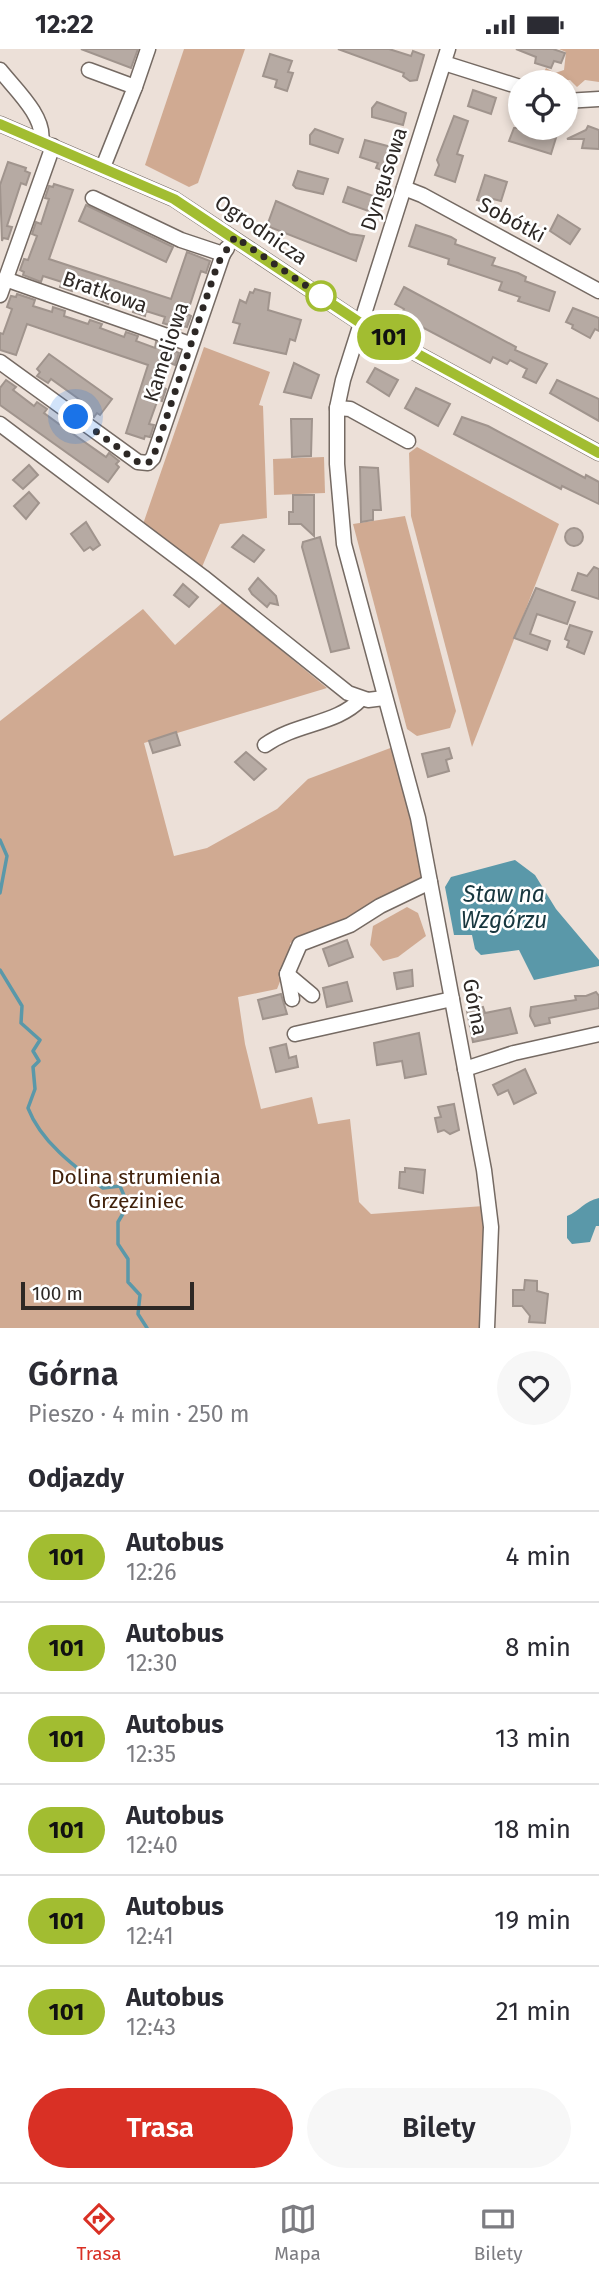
<!DOCTYPE html>
<html lang="pl">
<head>
<meta charset="utf-8">
<style>
  body { margin:0; font-family:"Fira Sans",sans-serif; background:#f7f7f7; color:#2b2b33; height:100vh; display:flex; flex-direction:column; font-size:26px; white-space:nowrap }
  * { box-sizing:border-box; margin:0 }
  p { font-size:23px; color:#7c7c81 }
  .icon { flex:none; width:38px; height:38px; fill:none; stroke:currentColor; stroke-width:2; stroke-linecap:round; stroke-linejoin:round }
  .map { position:relative; height:1279px; overflow:hidden }
  .details { display:flex; flex-direction:column; background:#fff; flex:1 }
  .details>* { flex:none }
  .badge { padding:0 14px; border-radius:23px; font-size:24px; line-height:46px }
  .controls { position:absolute; left:508px; top:21px; display:grid; gap:14px }
  .controls a { display:grid; place-items:center; width:70px; height:70px; border-radius:50%; background:#fff; box-shadow:0 4px 10px #0003; font-size:35px }
  .scale { position:absolute; left:21px; bottom:18px; width:173px; box-sizing:border-box; padding-left:7px; border:4px solid #2d2825; border-top:0; font-size:19px; line-height:24px; white-space:nowrap; color:#2d2825; -webkit-text-stroke:5px #fff; paint-order:stroke }
  .you { position:absolute; width:35px; height:35px; margin:-18px; border:5px solid #fff; border-radius:50%; background:#1a73e8; box-shadow:0 0 0 10px #1a73e833 }
  .map>.badge { position:absolute; translate:-50% -50%; box-shadow:0 0 0 4px #fff }
  h2 { padding:0 28px; font-size:26px; line-height:63px }
  .round { display:grid; place-items:center; flex:none; width:74px; height:74px; border-radius:37px; background:#f7f7f7 }
  .head { display:flex; align-items:center; justify-content:space-between; height:119px; padding:0 28px }
  h1 { font-size:33px; font-weight:600; line-height:52px }
  .cta { display:flex; gap:14px; margin-top:auto; padding:14px 28px }
  .cta a { flex:1; height:80px; border-radius:42px; background:#d93025; color:#fff; font-size:28px; font-weight:600; line-height:80px; text-align:center }
  .cta a+a { background:#f7f7f7; color:#2b2b33 }
  ul { padding:0; list-style:none }
  li { display:flex; align-items:center; gap:21px; height:91px; padding:0 28px; border-top:2px solid #e1e1e2 }
  li div { flex:1 }
  li b { display:block; font-size:26px }
  li em { font-style:normal }
  li .badge { min-width:77px; font-weight:700; text-align:center }
  .status { display:flex; justify-content:space-between; align-items:center; height:49px; padding:0 35px; background:#fff; direction:ltr }
  .status svg { height:19px; fill:currentColor }
  .menu { display:flex; justify-content:space-around; align-items:center; height:98px; border-top:2px solid #e1e1e2; background:#fff; font-size:19px; color:#7c7c81 }
  .menu a { display:grid; justify-items:center; gap:4px }
  .menu .active { color:#d93025 }
  .map>svg:first-child { display:block }
  .green { fill:#d0aa92 }
  .water { fill:#5a98a9 }
  .lines { fill:none; stroke-linecap:round; stroke-linejoin:round }
  .stream { stroke:#5a98a9; stroke-width:3.5 }
  .building { fill:#b6aaa3; stroke:#a0948d; stroke-width:2 }
  .minor-casing { stroke:#756a63; stroke-width:17 }
  .minor { stroke:#fff; stroke-width:14 }
  .line-casing { stroke:#fff; stroke-width:16 }
  .line { stroke:#a2bd31; stroke-width:10 }
  .walk { stroke:#2d2825; stroke-width:7; stroke-dasharray:0 12.6 }
  .stop-dot { fill:#fff; stroke:#a2bd31; stroke-width:3.5 }
  .labels { text-anchor:middle; dominant-baseline:central; stroke-width:5; stroke-linejoin:round; paint-order:stroke }
  .street-label { font-size:21px; fill:#2d2825; stroke:#fff }
  .park-label { font-size:21px; fill:#42220c; stroke:#fff }
  .water-label { font-size:23px; font-style:italic; fill:#18373f; stroke:#fff }
</style>
</head>
<body>
<div class="status"><b>12:22</b><svg viewBox="0 0 49 12"><path d="M0 12V9h3v3zM5 12V6h3v6zM10 12V3h3v9zM15 12V0h3v12zM26 1h20v11H26zM47 4h2v5h-2z"/></svg></div>
<div class="map">
<svg width="599" height="1279" viewBox="0 0 599 1279">
  <rect width="100%" height="100%" fill="#ece0d8"/>
  <g class="green">
    <path d="M184,0h61l-47,134 -9,4 -44,-22z"/>
    <path d="M559,0h40v33l-14,-2 -8,7 -7,-7 -19,2 -21,-5 1,-4 12,1 3,-6 9,5 9,-3 2,-18z"/>
    <path d="M204,298l66,25 -11,33 4,1 4,112 -47,6 -18,43 -60,-40z"/>
    <path d="M417,398l142,77 -87,223 -61,-231 -2,-63z"/>
    <path d="M324,408l1,36 -51,2 -1,-36z"/>
    <path d="M405,467l51,195 -6,17 -33,8 -10,-7 -54,-205z"/>
    <path d="M223,553l104,86 -183,55 30,113 33,-8 70,-39 31,-30 85,-32 6,14 23,116 -76,45 -56,21 2,9 -15,37 -39,8 7,47 16,65 51,-12 6,27 32,-5 9,83 12,12 113,-8 3,50 -6,72h-481v-607l143,-112 32,36z"/>
    <path d="M407,858l11,6 8,23 -28,21 -15,4 -13,-16 3,-19z"/>
  </g>
  <g class="water">
    <path d="M515,811l20,15 21,34 43,51v6l-65,14 -15,-30 -38,5 -6,-6 -3,-14h-18l-9,-48 6,-10z"/>
    <path d="M599,1149v28h-3l-6,16 -18,2 -5,-6v-22c13,-5 17,-15 32,-18z"/>
  </g>
  <g class="lines">
    <g class="stream">
      <path d="M0,791l7,16 -7,37"/>
      <path d="M0,921l22,36 -1,17 19,17 -7,11 6,10 -6,6 2,22 -7,19c13,34 47,59 75,80l17,-2 8,19 -10,17v22l10,15v23l12,13 -2,19 9,14"/>
    </g>
  </g>
  <g class="building">
    <path d="M81,0h57l-7,19z"/>
    <path d="M338,0h51l22,7 2,-5 11,4 -7,25 -7,1 -7,-5 1,-3z"/>
    <path d="M516,0h37l12,4 -4,10 -7,-2 -3,7 -16,-5 1,-6z"/>
    <path d="M270,5l22,7 -4,11 5,1 -6,18 -12,-4 2,-7 -14,-4z"/>
    <path d="M473,41l23,8 -5,16 -23,-8z"/>
    <path d="M377,53l29,11 -3,12 -31,-8v-9z"/>
    <path d="M454,67l14,5 -11,33 6,2 -8,26 -20,-7 4,-10 -2,-5z"/>
    <path d="M588,77l11,4v19l-17,-1 2,-9h-17l19,-9z"/>
    <path d="M514,79h45l-8,26 -42,-13z"/>
    <path d="M315,80l28,10 -5,14 -28,-9v-9z"/>
    <path d="M365,91l30,8 -8,24 -11,-4 2,-5 -18,-6z"/>
    <path d="M8,113l18,6 -1,3 5,2 -4,12 -5,-2 -14,43 5,1 -4,12 -5,-1 -1,3 -2,-56z"/>
    <path d="M298,122l30,8 -5,15 -27,-6 -3,-3z"/>
    <path d="M485,126l22,7 -6,19 -8,-2 -2,5 -14,-4z"/>
    <path d="M54,135l19,6 -24,69 122,40 16,-47 23,9 -4,12 -5,-2 -14,43 4,2 -4,11 -4,-1 -2,3 -18,-6 2,-6 -19,-6 -1,5 -12,-4 1,-5 -24,-8 -2,5 -11,-5 1,-4 -24,-9 -2,5 -12,-4 2,-5 -19,-6 -2,6 -18,-7 1,-3 -4,-2 4,-11 4,1 9,-24 -5,-2 4,-12 5,2 8,-25 -4,-1 4,-12 4,1z"/>
    <path d="M348,138l31,11 -5,15 -31,-11z"/>
    <path d="M276,152l74,33 14,2 -8,25 -89,-35z"/>
    <path d="M86,156l87,42 -7,15 -87,-41z"/>
    <path d="M558,166l22,14 -10,15 -20,-13z"/>
    <path d="M416,176l35,12 5,3 -1,4 40,14 -3,7 26,8 8,4 -1,4 30,11 -6,19 -31,-10 2,-4 -21,-7 3,-8 -54,-18 1,-5 -40,-13z"/>
    <path d="M404,238l112,60 -1,3 32,14 -11,19 -13,-6 4,-8 -17,-9 -3,4 -14,-7 -3,6 -89,-47 3,-7 -9,-5z"/>
    <path d="M255,240l15,4 -2,17 33,10 -6,21 -5,-2 -4,15 -52,-11 6,-19 -7,-2 7,-22 6,3 4,-11 3,1z"/>
    <path d="M17,245l18,6 -2,6 19,6 1,-5 12,4 -1,5 24,8 2,-4 12,4 -2,4 24,9 2,-5 12,4 -2,5 19,7 1,-6 23,11 -4,12 -5,-2 -8,24 4,2 -4,12 -4,-2 -9,25 5,1 -4,12 -5,-1 -1,3 -18,-6 22,-68 -121,-41 -11,31 -16,-5v-17l3,1 9,-25 -5,-2 4,-11 5,1z"/>
    <path d="M573,259l26,10v13l-4,-2 -5,9 -18,-10 1,-3 -7,-3z"/>
    <path d="M49,305l63,45 -12,16 -3,-2 -3,4 -10,-8 3,-4 -36,-26 -3,4 -11,-7 3,-4 -3,-3z"/>
    <path d="M294,314l25,12 -8,23 -27,-6z"/>
    <path d="M375,319l23,12 -9,16 -22,-14z"/>
    <path d="M6,331l10,7 -3,3 21,16 3,-4 10,7 -3,4 15,11 3,-4 10,7 -3,4 37,26 3,-4 10,8 -3,3 3,3 -11,15 -108,-77v-17z"/>
    <path d="M557,331l42,19v22l-49,-28z"/>
    <path d="M416,339l34,16 -12,22 -33,-18z"/>
    <path d="M462,368l26,9 97,52 1,-3 13,7v22l-37,-18 -1,3 -107,-55z"/>
    <path d="M291,370h21l-1,37 -19,1z"/>
    <path d="M29,416l9,10 -15,14 -10,-9z"/>
    <path d="M360,418l18,1 3,42h-8v10l-12,2z"/>
    <path d="M29,443l10,11 -13,16 -12,-13z"/>
    <path d="M293,446h21v41l-13,-12h-12v-12h4z"/>
    <path d="M86,473l14,23 -7,5 -3,-3 -6,4 -13,-17z"/>
    <circle cx="574" cy="488" r="9"/>
    <path d="M243,486l21,15 -10,12 -22,-15z"/>
    <path d="M320,488l29,111 -18,4 -29,-105 1,-5z"/>
    <path d="M594,518l5,2v30l-27,-9 6,-17 9,3z"/>
    <path d="M258,529l18,18 2,9 -8,-2 -3,4 -15,-13 -3,-5z"/>
    <path d="M183,535l15,13 -9,10 -15,-12z"/>
    <path d="M536,539l39,14 -8,22 -30,-10 -7,20 20,7 -3,9 -33,-12z"/>
    <path d="M570,576l22,7 -8,22 -17,-7 2,-6 -4,-2z"/>
    <path d="M176,683l4,13 -27,8 -4,-12z"/>
    <path d="M449,699l3,10 -6,2 3,11 -21,6 -6,-23z"/>
    <path d="M246,703l20,17 -12,11 -19,-18z"/>
    <path d="M347,891l6,17 -24,9 -6,-17z"/>
    <path d="M412,921l1,16 -16,3 -3,-16z"/>
    <path d="M347,933l5,19 -25,6 -4,-19z"/>
    <path d="M596,943l3,4v12l-50,10 1,5 -15,3 -5,-10 1,-9 45,-7 -1,-4h11z"/>
    <path d="M281,945l6,20 -24,5 -5,-19z"/>
    <path d="M483,958l2,6 25,-5 7,25 -44,9 -6,-31z"/>
    <path d="M419,984l7,41 -21,4 -3,-17 -25,4 -3,-22z"/>
    <path d="M286,995l3,14 7,-2 2,11 -22,5 -6,-24z"/>
    <path d="M525,1020l11,24 -22,11 -6,-14 -10,5 -5,-10z"/>
    <path d="M454,1055l5,26 -9,4 -6,-4 -6,2 -3,-14 6,-1 -3,-10z"/>
    <path d="M405,1119l20,2 -2,23 -24,-5 1,-16h5z"/>
    <path d="M525,1231l12,1v10l11,3 -3,29 -16,-1 1,-6 -8,-10h-9v-16h11z"/>
  </g>
  <g class="lines">
    <g class="minor-casing">
      <g id="minor">
        <path d="M448,0l-105,331 -6,28v56l7,80 74,274 66,352 7,57 -4,101"/>
        <path d="M444,14l76,24"/>
        <path d="M0,21c14,18 46,47 41,71"/>
        <path d="M89,21l46,17 -32,80"/>
        <path d="M135,38l13,-38"/>
        <path d="M565,52l34,-2"/>
        <path d="M0,75l174,75 185,123 240,131"/>
        <path d="M404,139l18,7 177,96"/>
        <path d="M93,149l88,42 42,14 4,-6"/>
        <path d="M5,230l185,65"/>
        <path d="M0,246l53,-149"/>
        <path d="M0,313l138,100 10,1 5,-5 70,-204"/>
        <path d="M337,359l13,1 58,32"/>
        <path d="M0,375l203,153 145,116 20,7 16,-2"/>
        <path d="M265,696c33,-23 71,-20 96,-46"/>
        <path d="M287,925l25,21"/>
        <path d="M292,950l-5,-25 13,-30 50,-19 30,-19 50,-24"/>
        <path d="M295,985l157,-35"/>
        <path d="M465,1020l49,-16 85,-19"/>
      </g>
    </g>
    <use href="#minor" class="minor"/>
  </g>
  <g class="lines">
    <g class="line-casing">
      <path id="line" d="M0,75l174,75 185,123 240,131"/>
    </g>
    <use href="#line" class="line"/>
    <path class="walk" d="M76,368l62,45 10,1 5,-5 65,-195 17,-26 86,59"/>
  </g>
  <circle class="stop-dot" cx="321" cy="247" r="14"/>
  <g class="labels">
    <g class="street-label">
      <text transform="translate(384 130) rotate(-72)">Dyngusowa</text>
      <text transform="translate(512 171) rotate(28)">Sobótki</text>
      <text transform="translate(261 181) rotate(34)">Ogrodnicza</text>
      <text transform="translate(105 243) rotate(19)">Bratkowa</text>
      <text transform="translate(166 303) rotate(-72)">Kameliowa</text>
      <text transform="translate(475 958) rotate(79)">Górna</text>
    </g>
    <g class="park-label">
      <text x="136" y="1128">Dolina strumienia<tspan x="136" dy="24">Grzęziniec</tspan></text>
    </g>
    <g class="water-label">
      <text x="504" y="845">Staw na<tspan x="504" dy="26">Wzgórzu</tspan></text>
    </g>
  </g>
</svg>
<div class="controls">
<a><svg class="icon" aria-label="locate" viewBox="0 0 24 24"><circle cx="12" cy="12" r="6"/><path d="M12 2v4M12 18v4M2 12h4M18 12h4"/></svg></a>
</div>
<div class="scale">100 m</div>
<div class="you" style="left:76px;top:368px"></div>
<b class="badge" style="left:389px;top:288px;background:#a2bd31;color:#111">101</b>
</div>
<section class="details">
<div class="head"><div><h1>Górna</h1><p>Pieszo · 4 min · 250 m</p></div><a class="round"><svg class="icon" aria-label="heart" viewBox="0 0 24 24"><path d="M12 20l-8-8c-3-5 5-10 8-4 3-6 11-1 8 4z"/></svg></a></div>
<h2>Odjazdy</h2>
<ul>
<li><span class="badge" style="background:#a2bd31;color:#111">101</span><div><b>Autobus</b><p>12:26</p></div><em>4 min</em></li>
<li><span class="badge" style="background:#a2bd31;color:#111">101</span><div><b>Autobus</b><p>12:30</p></div><em>8 min</em></li>
<li><span class="badge" style="background:#a2bd31;color:#111">101</span><div><b>Autobus</b><p>12:35</p></div><em>13 min</em></li>
<li><span class="badge" style="background:#a2bd31;color:#111">101</span><div><b>Autobus</b><p>12:40</p></div><em>18 min</em></li>
<li><span class="badge" style="background:#a2bd31;color:#111">101</span><div><b>Autobus</b><p>12:41</p></div><em>19 min</em></li>
<li><span class="badge" style="background:#a2bd31;color:#111">101</span><div><b>Autobus</b><p>12:43</p></div><em>21 min</em></li>
</ul>
<div class="cta"><a>Trasa</a><a>Bilety</a></div>
</section>
<nav class="menu">
<a class="active"><svg class="icon" aria-label="directions" viewBox="0 0 24 24"><path d="M12 3l9 9-9 9-9-9zM9 14v-3h6M13 9l2 2-2 2"/></svg>Trasa</a>
<a><svg class="icon" aria-label="map" viewBox="0 0 24 24"><path d="M3 6l6-2 6 2 6-2v14l-6 2-6-2-6 2zM9 4v14M15 6v14"/></svg>Mapa</a>
<a><svg class="icon" aria-label="tickets" viewBox="0 0 24 24"><path d="M3 7h18v10H3zM15 7v10"/></svg>Bilety</a>
</nav>
</body>
</html>
